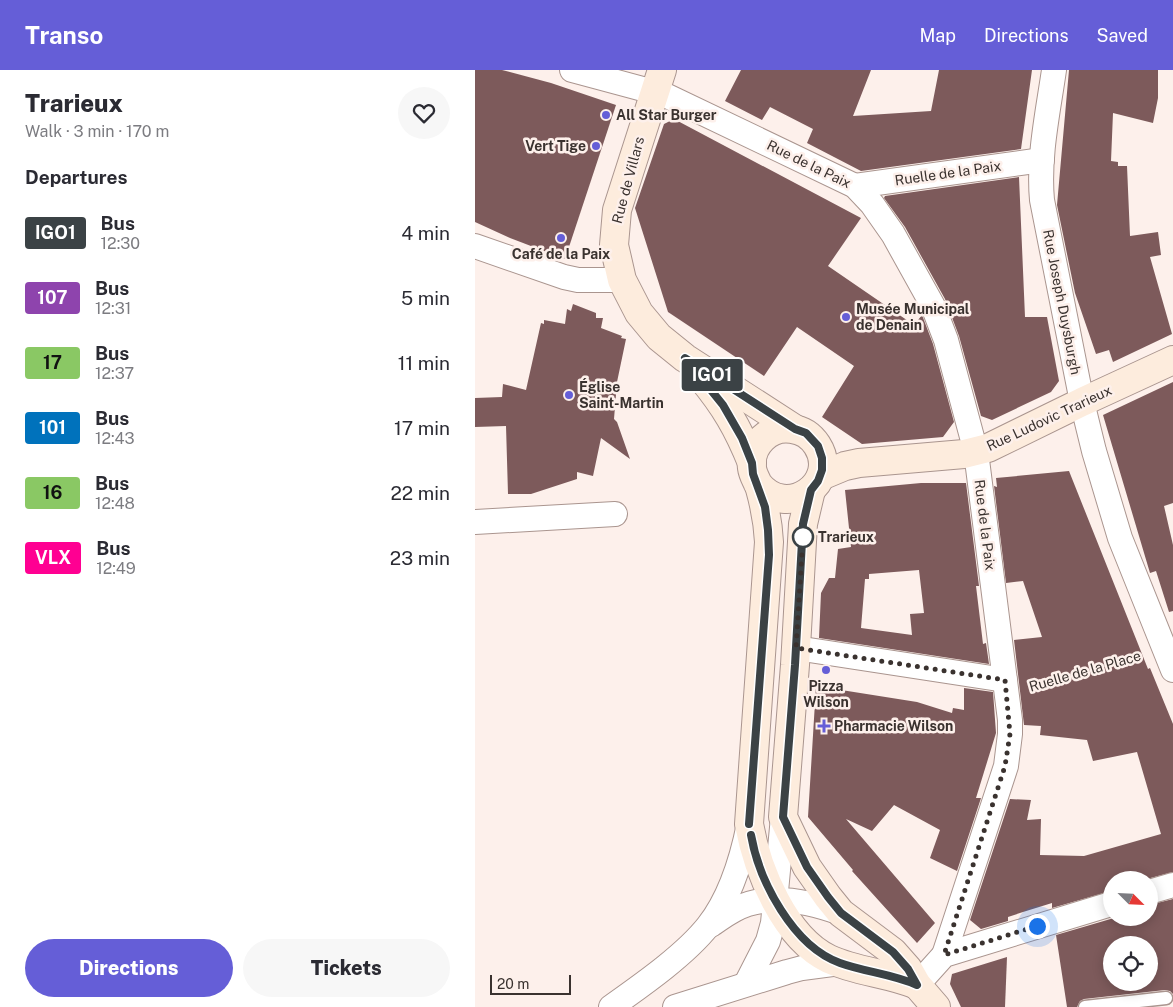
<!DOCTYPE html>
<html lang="en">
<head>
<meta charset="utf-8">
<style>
  body { margin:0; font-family:"Public Sans",sans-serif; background:#f7f7f7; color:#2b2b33; height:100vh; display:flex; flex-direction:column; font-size:19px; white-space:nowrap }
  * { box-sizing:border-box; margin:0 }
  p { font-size:16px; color:#7c7c81 }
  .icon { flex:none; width:28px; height:28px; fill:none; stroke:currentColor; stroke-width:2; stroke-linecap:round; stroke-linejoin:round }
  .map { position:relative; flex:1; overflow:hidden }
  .details { display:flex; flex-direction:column; background:#fff; width:475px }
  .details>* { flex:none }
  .badge { padding:0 10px; border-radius:4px; font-size:18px; line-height:32px }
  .needle { width:32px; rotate:114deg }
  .tools { position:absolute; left:628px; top:801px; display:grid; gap:10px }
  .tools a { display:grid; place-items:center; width:55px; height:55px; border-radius:50%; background:#fff; box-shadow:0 2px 12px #0003; font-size:25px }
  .scale { position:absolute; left:15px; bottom:12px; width:81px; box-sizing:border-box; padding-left:5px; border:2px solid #3a322f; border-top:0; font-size:14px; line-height:18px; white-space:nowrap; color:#3a322f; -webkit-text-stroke:4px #fdf0eb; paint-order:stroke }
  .you { position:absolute; width:25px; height:25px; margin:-12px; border:4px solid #fff; border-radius:50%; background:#1a73e8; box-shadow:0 0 0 8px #1a73e833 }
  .map>.badge { position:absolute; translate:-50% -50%; box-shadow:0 0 0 2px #fff }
  h2 { padding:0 25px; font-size:19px; line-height:45px }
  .round { display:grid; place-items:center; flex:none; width:52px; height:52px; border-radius:26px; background:#f7f7f7 }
  .headline { display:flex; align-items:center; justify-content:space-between; height:85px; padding:0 25px }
  h1 { font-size:24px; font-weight:800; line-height:38px }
  .button { display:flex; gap:10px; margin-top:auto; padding:10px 25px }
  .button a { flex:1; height:58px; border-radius:30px; background:#655ed7; color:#fff; font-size:20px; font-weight:800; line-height:58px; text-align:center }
  .button a+a { background:#f7f7f7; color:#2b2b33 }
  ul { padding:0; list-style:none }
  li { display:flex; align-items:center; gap:15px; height:65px; padding:0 25px }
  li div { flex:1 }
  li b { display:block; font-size:19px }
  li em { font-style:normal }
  li .badge { min-width:55px; font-weight:700; text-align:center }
  header { display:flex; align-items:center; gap:30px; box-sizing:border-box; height:70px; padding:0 25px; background:#655ed7; color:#fff }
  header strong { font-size:24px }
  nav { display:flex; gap:28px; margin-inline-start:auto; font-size:18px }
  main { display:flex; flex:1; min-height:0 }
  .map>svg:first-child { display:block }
  .building { fill:#7d5a5b; fill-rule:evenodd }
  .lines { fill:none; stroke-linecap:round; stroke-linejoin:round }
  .lane-casing { stroke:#aa958f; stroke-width:15 }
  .street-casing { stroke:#aa958f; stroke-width:26 }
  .secondary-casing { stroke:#aa958f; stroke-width:30 }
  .path { stroke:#b2a7a3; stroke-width:3; stroke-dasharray:4 4; stroke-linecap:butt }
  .lane { stroke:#fff; stroke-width:12 }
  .street { stroke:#fff; stroke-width:24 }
  .secondary { stroke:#fdecdd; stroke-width:28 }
  .line-casing { stroke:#fff; stroke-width:11 }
  .line { stroke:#3b4245; stroke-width:8 }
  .walk { stroke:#3a322f; stroke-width:5; stroke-dasharray:0 9 }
  .poi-dot { fill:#655ed7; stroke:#fdf0eb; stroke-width:2 }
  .stop-dot { fill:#fff; stroke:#3b4245; stroke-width:2.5 }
  .labels { text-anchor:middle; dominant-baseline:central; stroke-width:5; stroke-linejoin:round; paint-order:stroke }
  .poi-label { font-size:14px; font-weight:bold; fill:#3a322f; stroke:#fdf0eb; text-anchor:start }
  .street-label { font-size:14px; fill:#3a322f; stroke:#fdf0eb }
  .stop-label { font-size:14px; font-weight:bold; fill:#3a322f; stroke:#fdf0eb; text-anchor:start }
</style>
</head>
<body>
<header>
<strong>Transo</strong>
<nav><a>Map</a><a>Directions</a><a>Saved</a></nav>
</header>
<main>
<section class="details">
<div class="headline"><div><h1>Trarieux</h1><p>Walk · 3 min · 170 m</p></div><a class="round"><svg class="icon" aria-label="heart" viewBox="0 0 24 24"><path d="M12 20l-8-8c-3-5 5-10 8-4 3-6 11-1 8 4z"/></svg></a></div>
<h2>Departures</h2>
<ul>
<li><span class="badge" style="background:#3b4245;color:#fff">IGO1</span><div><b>Bus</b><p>12:30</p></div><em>4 min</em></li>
<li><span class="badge" style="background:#8e44ad;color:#fff">107</span><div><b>Bus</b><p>12:31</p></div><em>5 min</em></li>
<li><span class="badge" style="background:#8ac864;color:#111">17</span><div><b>Bus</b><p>12:37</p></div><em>11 min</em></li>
<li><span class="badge" style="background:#0072bc;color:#fff">101</span><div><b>Bus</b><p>12:43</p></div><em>17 min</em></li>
<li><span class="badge" style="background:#8ac864;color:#111">16</span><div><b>Bus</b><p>12:48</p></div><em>22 min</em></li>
<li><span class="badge" style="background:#ff0092;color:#fff">VLX</span><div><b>Bus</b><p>12:49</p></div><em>23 min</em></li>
</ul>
<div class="button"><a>Directions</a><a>Tickets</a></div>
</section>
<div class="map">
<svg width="698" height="937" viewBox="0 0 698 937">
  <rect width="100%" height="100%" fill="#fdf0eb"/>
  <g class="building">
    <path d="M0,0h27l49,13 65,22 -51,154 -55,-21 -35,-16z"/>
    <path d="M266,0h130l-18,46 78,-5 8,-41h93l-11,79 -160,22 -54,-28 6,-14 -43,-22 -8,13 -37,-19z"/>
    <path d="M594,0h89v28l-5,25 -40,-10 -2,48 7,1v4h9l3,70 28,-4 3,23 -11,2 22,77 -59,28 -4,-12 -13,4 -21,-61 -18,-88z"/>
    <path d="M199,49l187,99 -33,48 86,59 8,-10 11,29 21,78 -11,15 -81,7 -40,-27 32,-51 -57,-39 -33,49 -96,-64 -33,-104 29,-84z"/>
    <path d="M544,107l6,140h22l12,64 -8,11 -59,28 -11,-4 -22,-80 -14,-37 -40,-72 -21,-29 1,-2z"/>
    <path d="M98,234l23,9v5h7l-2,10 21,8 -1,2 5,1 -9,43 -3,37 3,3 13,37 -29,-21 -8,38 -16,-4v7l-46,15h-23l-2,-68 -31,1v-29l27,-1 1,-13 23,6 15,-67 3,1v-4l21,4 2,-15 4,2z"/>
    <path d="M698,312v121l-9,3 9,39v66l-4,1 -13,-41 -6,2 -47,-158z"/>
    <path d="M594,401l79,198 2,-1 23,56v148l-30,8h-32v11l-59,17v-5l-29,9 -15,5v4l-27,8 -11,-9 40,-121 21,1 -4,20 14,-1 -1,36 44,1 77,-22 -24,-82 -44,9 -6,-21 -47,-5 1,-9 -17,-1 -10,-85 28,-3 -19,-56 -17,2 -12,-97 3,1 -1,-9z"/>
    <path d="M446,413h45l13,103h-3l7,58 3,-1 3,21 -170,-26 2,-45 8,-15h6l3,-29 13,-2 -6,-57zM444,500l5,43 -14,1 2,21 -51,-7 4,-49h4v-5z"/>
    <path d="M341,616l101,16 35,11 1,-5 11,2v-22l29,4 3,41 -20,65h5l-24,73 -27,-13 10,-28 -46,-25 -22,26 -26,-12 89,104 -18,20 -65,-72 1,-1 -45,-53z"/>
    <path d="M698,829v95l-3,-3 -5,-1 -81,9 -4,2 -3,6h-10l-11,-72 58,-17h35v-13zM636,875h38v37h-38z"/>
    <path d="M532,887l-2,50h-44l-11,-23 2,-10z"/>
  </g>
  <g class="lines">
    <g class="lane-casing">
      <path id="lane" d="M610,937l81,-9"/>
    </g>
    <g class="street-casing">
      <g id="street">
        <path d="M97,0l93,25 190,91 17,18 21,30 40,72 13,34 30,112 34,268v14l-4,32 -62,189"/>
        <path d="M579,0c-6,42 -16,87 -12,130l40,202 12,49 26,87 53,132"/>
        <path d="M380,116l187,-26"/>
        <path d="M0,176l89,31 14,3h44"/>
        <path d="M0,452l140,-8"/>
        <path d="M321,578l209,32"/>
        <path d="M674,822l24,-7"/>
        <path d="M236,855c7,-5 15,-11 23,-15 33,-18 74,-9 107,3"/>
        <path d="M271,914l22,-43 5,-18 10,-106"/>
        <path d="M442,915l27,-30 167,-51"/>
        <path d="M136,937c31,-22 74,-52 97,-81 22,-28 34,-67 41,-102"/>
        <path d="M200,937l112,-35 15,-4 38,-5"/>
      </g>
    </g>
    <g class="secondary-casing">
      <g id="secondary">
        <path d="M187,0l-45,140 -3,35 8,35 17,33 20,24 26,21 110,71"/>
        <path d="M226,307c24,29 37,51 51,86"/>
        <path d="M346,406l24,-10 14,-3 105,-9 24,-6 94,-46 91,-42"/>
        <path d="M283,414c29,37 83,-2 59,-39 -6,-9 -15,-15 -25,-16 -22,-4 -43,16 -40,39 1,8 6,14 8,21 5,18 8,34 9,53l-20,282c8,46 36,114 80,135 28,13 60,14 88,26"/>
        <path d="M336,420l-8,34 -8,141 -12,152 24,50 21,30 13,16 52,39 15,17 9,16 19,22"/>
      </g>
    </g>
    <path class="path" d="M557,617l107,-32"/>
    <use href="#lane" class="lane"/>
    <use href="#street" class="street"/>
    <use href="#secondary" class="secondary"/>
  </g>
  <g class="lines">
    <g class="line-casing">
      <path id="line" d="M274,754l20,-269 -1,-25 -3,-23 -12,-33 -1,-11 -10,-25 -19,-33 -38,-47 110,71 11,4 12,13 4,12v12l-4,11 -7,9 -8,34 -8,141 -12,152 24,50 21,30 13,16 52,39 15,17 9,16c-25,-11 -52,-13 -77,-22 -47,-17 -81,-82 -89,-128"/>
    </g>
    <use href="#line" class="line"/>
    <path class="walk" d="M328,467l-7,111 209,32 5,54 -5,32 -61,189 93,-29"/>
  </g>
  <g class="poi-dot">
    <circle cx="131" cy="45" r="5"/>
    <circle cx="121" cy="76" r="5"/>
    <circle cx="86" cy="168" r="5"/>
    <circle cx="371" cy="247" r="5"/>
    <circle cx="94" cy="325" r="5"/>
    <circle cx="351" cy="600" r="5"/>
    <path d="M346.5 648.5h5v5h5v5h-5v5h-5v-5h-5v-5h5z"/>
  </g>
  <circle class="stop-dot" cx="328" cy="467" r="10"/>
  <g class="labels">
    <g class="poi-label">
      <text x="141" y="45">All Star Burger</text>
      <text x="111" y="76" text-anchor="end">Vert Tige</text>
      <text x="86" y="184" text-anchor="middle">Café de la Paix</text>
      <text x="381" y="239">Musée Municipal<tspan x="381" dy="16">de Denain</tspan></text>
      <text x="104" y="317">Église<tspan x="104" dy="16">Saint-Martin</tspan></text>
      <text x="351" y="616" text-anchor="middle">Pizza<tspan x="351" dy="16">Wilson</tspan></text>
      <text x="359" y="656">Pharmacie Wilson</text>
    </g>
    <g class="street-label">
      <text transform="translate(334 94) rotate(26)">Rue de la Paix</text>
      <text transform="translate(473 103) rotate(-8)">Ruelle de la Paix</text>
      <text transform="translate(153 110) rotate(-75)">Rue de Villars</text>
      <text transform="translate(587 232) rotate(79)">Rue Joseph Duysburgh</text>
      <text transform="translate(574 348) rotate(-25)">Rue Ludovic Trarieux</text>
      <text transform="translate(510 455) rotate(83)">Rue de la Paix</text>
      <text transform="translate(610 601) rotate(-16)">Ruelle de la Place</text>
    </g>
    <g class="stop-label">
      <text x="343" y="467">Trarieux</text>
    </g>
  </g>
</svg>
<div class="tools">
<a><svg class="needle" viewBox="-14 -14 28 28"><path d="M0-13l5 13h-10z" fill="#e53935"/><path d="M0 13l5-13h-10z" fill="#7c7c81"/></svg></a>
<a><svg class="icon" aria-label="locate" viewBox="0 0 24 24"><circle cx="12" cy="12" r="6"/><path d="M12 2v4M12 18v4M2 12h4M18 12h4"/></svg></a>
</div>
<div class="scale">20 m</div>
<div class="you" style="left:562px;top:856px"></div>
<b class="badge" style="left:237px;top:305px;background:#3b4245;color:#fff">IGO1</b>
</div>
</main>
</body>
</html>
